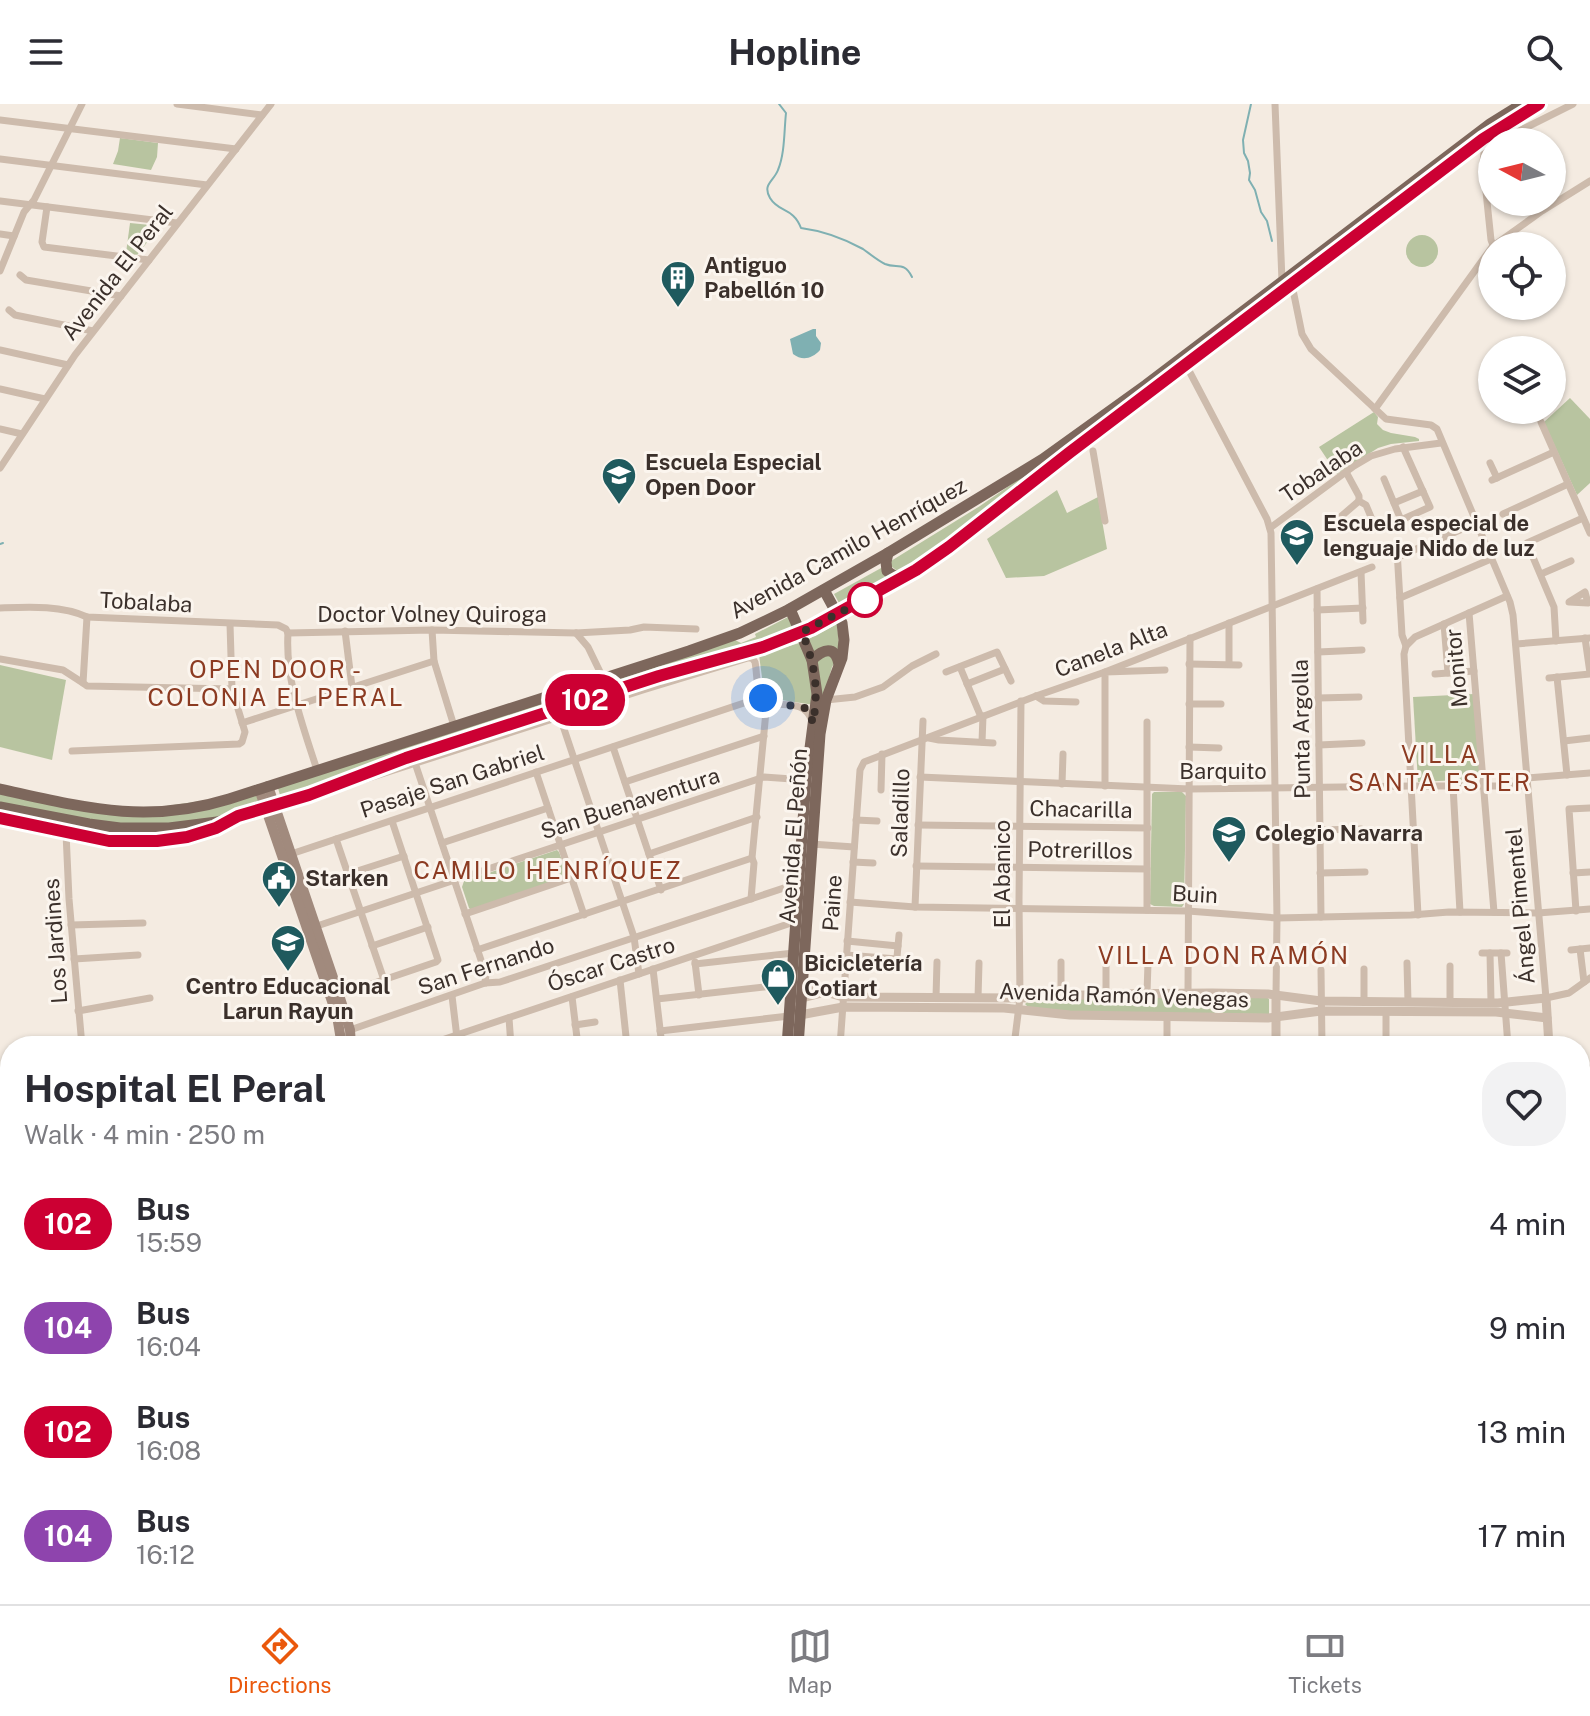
<!DOCTYPE html>
<html lang="en">
<head>
<meta charset="utf-8">
<style>
  body { margin:0; font-family:"Public Sans",sans-serif; background:#f2f2f3; color:#2b2b33; height:100vh; display:flex; flex-direction:column; font-size:30px; white-space:nowrap }
  * { box-sizing:border-box; margin:0 }
  p { font-size:26px; color:#7c7c81 }
  .icon { flex:none; width:44px; height:44px; fill:none; stroke:currentColor; stroke-width:2; stroke-linecap:round; stroke-linejoin:round }
  .map { position:relative; flex:1; overflow:hidden }
  .panel { position:absolute; left:0px; top:932px; width:1590px; height:568px; display:flex; flex-direction:column; background:#fff; border-radius:32px 32px 0 0; box-shadow:0 2px 6px #0004 }
  .panel>* { flex:none }
  .badge { padding:0 16px; border-radius:26px; font-size:28px; line-height:52px }
  .needle { width:52px; rotate:277deg }
  .tools { position:absolute; left:1478px; top:24px; display:grid; gap:16px }
  .tools a { display:grid; place-items:center; width:88px; height:88px; border-radius:50%; background:#fff; box-shadow:0 2px 6px #0004; font-size:40px }
  .you { position:absolute; width:40px; height:40px; margin:-20px; border:6px solid #fff; border-radius:50%; background:#1a73e8; box-shadow:0 0 0 12px #1a73e833 }
  .map>.badge { position:absolute; translate:-50% -50%; box-shadow:0 0 0 4px #fff }
  .round { display:grid; place-items:center; flex:none; width:84px; height:84px; border-radius:32px; background:#f2f2f3 }
  .headline { display:flex; align-items:center; justify-content:space-between; height:136px; padding:0 24px }
  h1 { font-size:38px; font-weight:700; line-height:60px }
  ul { padding:0; list-style:none }
  li { display:flex; align-items:center; gap:24px; height:104px; padding:0 24px }
  li div { flex:1 }
  li b { display:block; font-size:30px }
  li em { font-style:normal }
  li .badge { min-width:88px; font-weight:700; text-align:center }
  header { display:flex; justify-content:space-between; align-items:center; height:104px; padding:0 24px; background:#fff; font-size:36px; font-weight:700 }
  .tab-bar { display:flex; justify-content:space-around; align-items:center; height:112px; border-top:2px solid #e1e1e2; background:#fff; font-size:22px; color:#7c7c81 }
  .tab-bar a { display:grid; justify-items:center; gap:4px }
  .tab-bar .current { color:#ea580c }
  .map>svg:first-child { display:block }
  .green { fill:#b8c4a0 }
  .water { fill:#7fb0b2 }
  .lines { fill:none; stroke-linecap:round; stroke-linejoin:round }
  .stream { stroke:#7fb0b2; stroke-width:2 }
  .minor { stroke:#cdbbac; stroke-width:7 }
  .tertiary { stroke:#cdbbac; stroke-width:9 }
  .secondary { stroke:#a18a7d; stroke-width:10 }
  .primary { stroke:#7d675c; stroke-width:11 }
  .line-casing { stroke:#fff; stroke-width:18 }
  .line { stroke:#c03; stroke-width:12 }
  .walk { stroke:#3b302b; stroke-width:8; stroke-dasharray:0 14.4 }
  .stop-dot { fill:#fff; stroke:#c03; stroke-width:4 }
  .labels { text-anchor:middle; dominant-baseline:central; stroke-width:6; stroke-linejoin:round; paint-order:stroke }
  .poi-label { font-size:22px; font-weight:bold; fill:#3b302b; stroke:#fbf5ee; text-anchor:start }
  .street-label { font-size:22px; fill:#3b302b; stroke:#fbf5ee }
  .neighbourhood-label { font-size:24px; letter-spacing:2px; fill:#8c3b22; stroke:#fbf5ee }
</style>
</head>
<body>
<header><svg class="icon" aria-label="menu" viewBox="0 0 24 24"><path d="M4 6h16M4 12h16M4 18h16"/></svg>Hopline<svg class="icon" aria-label="search" viewBox="0 0 24 24"><circle cx="10" cy="10" r="6"/><path d="M15 15l6 6"/></svg></header>
<div class="map">
<svg width="1590" height="1500" viewBox="0 0 1590 1500">
  <rect width="100%" height="100%" fill="#f4ebe1"/>
  <g class="green">
    <path d="M120,34l38,5 -1,14 -6,13 -38,-6 5,-13z"/>
    <path d="M130,119l30,3 -23,29 -11,-2z"/>
    <circle cx="1422" cy="147" r="16"/>
    <path d="M1570,294l20,21v64l-13,12 -33,-73z"/>
    <path d="M1125,302l-218,165 -11,-1 -5,-4v-5l89,-55z"/>
    <path d="M1374,308l4,5 -1,7 6,6 8,3 24,4 4,2v2l-28,3 -13,4 -41,26 -18,-27z"/>
    <path d="M1057,386l10,23 31,-16 9,52 -63,27 -38,2 -19,-39z"/>
    <path d="M883,463l15,13 -55,30 -9,-16z"/>
    <path d="M788,513l8,15 -515,167 -3,-11 457,-148 6,3 15,-6 -1,-3z"/>
    <path d="M837,520l3,29 -8,14 -11,39 -53,-8 -4,-6 -5,-37 44,-13z"/>
    <path d="M0,561l66,15 -14,80 -52,-13z"/>
    <path d="M1474,590l7,85 -63,3 -5,-85z"/>
    <path d="M1154,688h28l4,4 -2,108 -2,3 -28,-1 -4,-2 2,-110z"/>
    <path d="M0,689l111,21 145,-21 4,13c-30,8 -61,17 -92,19 -57,2 -113,-12 -168,-22z"/>
    <path d="M557,746l2,2 8,22 -1,3 -95,33 -2,-2 -7,-21 2,-6z"/>
    <path d="M1065,892l201,1 3,2v15l-203,-1 -37,-5 -4,-4 4,-3z"/>
  </g>
  <path class="water" d="M813,225h3v7l5,7 -1,7c-8,9 -18,11 -27,4l-3,-15z"/>
  <g class="lines">
    <g class="stream">
      <path d="M779,0l7,9c-2,18 -1,40 -8,57 -4,11 -16,14 -8,28 9,15 23,9 31,30 23,3 42,10 62,21 7,5 14,11 22,15 12,5 19,-3 27,13"/>
      <path d="M1251,0l-8,36 1,13 4,8 2,12 -1,7 6,10 6,22 6,9 5,20"/>
      <path d="M0,440l3,-1"/>
    </g>
    <g class="minor">
      <path d="M177,0l85,11"/>
      <path d="M1275,0l7,177"/>
      <path d="M0,16l236,29"/>
      <path d="M1489,35l34,-10 50,-25"/>
      <path d="M1492,41l-8,7 -1,11 8,77 2,5"/>
      <path d="M0,55l207,26"/>
      <path d="M0,97l177,22"/>
      <path d="M47,103l-5,35 2,5 105,13"/>
      <path d="M0,130l14,2"/>
      <path d="M1493,142l49,-35 48,-30"/>
      <path d="M0,167l24,-59 10,-12 48,-96"/>
      <path d="M20,171l6,5 95,16"/>
      <path d="M1292,181l10,49 9,15 75,70 45,6 6,4 73,173 3,13 33,383 23,-5 21,-15"/>
      <path d="M9,206l6,5 78,16"/>
      <path d="M0,246l68,15"/>
      <path d="M1186,261l81,154 4,14 6,385 -1,77"/>
      <path d="M0,285l45,10"/>
      <path d="M1375,305l117,-162"/>
      <path d="M1541,318l49,111"/>
      <path d="M0,325l22,5"/>
      <path d="M1093,347l12,70"/>
      <path d="M1490,359l7,15"/>
      <path d="M0,364l75,-113 196,-251"/>
      <path d="M1346,368l13,24v5l7,4 10,24"/>
      <path d="M1384,375l17,41 29,-13 -27,-60"/>
      <path d="M1492,376l62,-28"/>
      <path d="M1394,399l29,-12"/>
      <path d="M1503,410l65,-30"/>
      <path d="M1331,421l28,-24"/>
      <path d="M1270,424l84,-62 17,-10 24,-7 46,-6"/>
      <path d="M1397,446l5,85 4,11 -2,8 14,261"/>
      <path d="M1398,453l78,-34"/>
      <path d="M1361,468l2,49"/>
      <path d="M1541,470l30,-13"/>
      <path d="M1317,485l4,328"/>
      <path d="M1585,488l3,11 -19,-1z"/>
      <path d="M1400,494l91,-39"/>
      <path d="M0,504c28,-1 61,-3 87,9l191,8 8,4 2,4"/>
      <path d="M1317,506l46,-2"/>
      <path d="M1469,509l25,299"/>
      <path d="M87,513l-4,66 4,3 145,3"/>
      <path d="M1444,520l4,49"/>
      <path d="M432,526l2,31 20,65"/>
      <path d="M345,527l7,56"/>
      <path d="M288,529l144,-3 144,3 54,-3 14,-3 52,2"/>
      <path d="M288,529c-3,47 15,93 29,137"/>
      <path d="M576,529l12,14 15,31"/>
      <path d="M1585,534l5,35"/>
      <path d="M1556,537l-2,-34 -27,-64 56,-25"/>
      <path d="M1516,540l74,-6"/>
      <path d="M1406,542l9,-9 92,-41"/>
      <path d="M1318,548l44,-2"/>
      <path d="M0,555l63,11 20,13"/>
      <path d="M1189,560l50,1"/>
      <path d="M1229,560v-41"/>
      <path d="M960,563l21,50"/>
      <path d="M946,568l51,-20 14,29"/>
      <path d="M1435,570l39,-3"/>
      <path d="M1557,573l10,98"/>
      <path d="M1549,574l41,-4"/>
      <path d="M967,580l38,-15"/>
      <path d="M1036,592l8,5 32,1"/>
      <path d="M1318,594l41,-1"/>
      <path d="M826,596l29,-3 28,-10 29,-21 24,-12"/>
      <path d="M1189,600h32"/>
      <path d="M560,613l74,220 5,37"/>
      <path d="M242,619l192,-62"/>
      <path d="M929,634l10,2 54,3"/>
      <path d="M1564,637l26,-3"/>
      <path d="M982,638l1,-26"/>
      <path d="M1319,641l43,-2"/>
      <path d="M613,643l48,143"/>
      <path d="M1189,643l30,1"/>
      <path d="M72,647l167,-7 3,-2 3,-10 -13,-43 -2,-65"/>
      <path d="M415,659l71,212 -1,8"/>
      <path d="M536,668l48,143"/>
      <path d="M920,673l269,12 222,-3h116"/>
      <path d="M1527,674l63,-5"/>
      <path d="M625,678l139,-46"/>
      <path d="M1062,680l1,-30"/>
      <path d="M1105,682v-114l60,-2"/>
      <path d="M1453,682l7,126"/>
      <path d="M335,685l308,-99 105,-32h4l3,4c2,10 1,22 5,32 9,21 42,-2 52,27"/>
      <path d="M881,686l1,-36"/>
      <path d="M0,714c72,17 156,42 226,6"/>
      <path d="M856,716l21,1"/>
      <path d="M918,721l230,3"/>
      <path d="M1320,726l41,-1"/>
      <path d="M66,729l3,66 13,147"/>
      <path d="M336,735l48,141"/>
      <path d="M442,739l106,-35"/>
      <path d="M811,740l43,3"/>
      <path d="M291,750l471,-157"/>
      <path d="M649,750l108,-37"/>
      <path d="M853,758l20,1"/>
      <path d="M916,762l231,3"/>
      <path d="M1320,769l45,-1"/>
      <path d="M1573,769l17,-1"/>
      <path d="M348,770l56,-18"/>
      <path d="M751,795l3,-36 -2,-5 15,-157"/>
      <path d="M850,798l65,5 273,4 89,7 134,-3 38,-3 89,1 52,-4"/>
      <path d="M915,803l8,-186"/>
      <path d="M1147,806v-188"/>
      <path d="M1576,807l-7,-102 21,-1"/>
      <path d="M465,810l106,-36"/>
      <path d="M71,821l72,-2"/>
      <path d="M317,822l447,-149 42,3"/>
      <path d="M847,837l51,5"/>
      <path d="M372,842l56,-19"/>
      <path d="M1580,845l4,33"/>
      <path d="M477,846l275,-92"/>
      <path d="M1571,846l19,-2"/>
      <path d="M1482,849h25"/>
      <path d="M1490,849l1,49"/>
      <path d="M1501,849l7,93"/>
      <path d="M846,851l51,4"/>
      <path d="M74,855l64,-4"/>
      <path d="M695,858l4,33"/>
      <path d="M1407,859l1,39"/>
      <path d="M695,860l99,-11"/>
      <path d="M1450,862v36"/>
      <path d="M896,864l3,-33"/>
      <path d="M653,865l9,77"/>
      <path d="M1364,865v33"/>
      <path d="M1321,866l1,76"/>
      <path d="M620,876l7,66"/>
      <path d="M1147,889l1,-30"/>
      <path d="M1188,889l2,-355"/>
      <path d="M1106,890v-32"/>
      <path d="M339,891l97,-33 2,-2 -46,-139"/>
      <path d="M1061,891v-33"/>
      <path d="M452,892l6,50"/>
      <path d="M572,893l6,49"/>
      <path d="M936,893l1,-35"/>
      <path d="M978,894l1,-35"/>
      <path d="M657,895l134,-15"/>
      <path d="M78,907l72,-13"/>
      <path d="M509,914l2,28"/>
      <path d="M575,921l20,-3"/>
      <path d="M350,926l135,-47 15,-1 299,-99"/>
      <path d="M660,927l129,-15"/>
      <path d="M1043,940v2"/>
      <path d="M424,942l373,-125"/>
      <path d="M529,942l48,-6"/>
      <path d="M840,942l20,-276 4,-8 172,-66 69,-24 267,-105"/>
      <path d="M1014,942l6,-48 -1,-98 2,-199"/>
      <path d="M1167,942v-30"/>
      <path d="M1386,942v-35"/>
      <path d="M1580,967l10,-3"/>
      <path d="M0,979l10,-3"/>
      <path d="M1581,1014l9,-4"/>
      <path d="M0,1099l10,-1"/>
      <path d="M0,1133h10"/>
      <path d="M1580,1135l10,-4"/>
      <path d="M0,1168h10"/>
      <path d="M0,1256l10,-1"/>
      <path d="M0,1291l10,-1"/>
      <path d="M0,1326l10,-1"/>
      <path d="M0,1362l10,-1"/>
      <path d="M0,1397l10,-1"/>
      <path d="M0,1432l10,-1"/>
      <path d="M0,1466l10,-1"/>
      <path d="M148,1490v10"/>
      <path d="M545,1490v10"/>
      <path d="M1560,1490v10"/>
      <path d="M917,1494l82,6"/>
      <path d="M357,1499l31,-1 101,-8"/>
      <path d="M13,1500l75,-10"/>
      <path d="M275,1500l49,-6h23"/>
      <path d="M1106,1500l1,-10"/>
      <path d="M1221,1500v-10"/>
      <path d="M1256,1500l1,-10"/>
      <path d="M1353,1500l1,-10"/>
      <path d="M1365,1500l11,-10"/>
      <path d="M1515,1500l5,-10"/>
    </g>
    <g class="tertiary">
      <path d="M802,881l41,12 177,1 86,-4 106,-1 56,1 53,7 177,2 48,-5 3,48"/>
      <path d="M1276,891v51"/>
      <path d="M798,895l28,-7"/>
      <path d="M797,906l3,5 43,-8 161,1 66,7 198,3 53,-7 175,1 51,6"/>
      <path d="M1580,1058l10,-1"/>
      <path d="M1580,1191l10,-10"/>
      <path d="M0,1210l10,-1"/>
      <path d="M1580,1217l8,15 2,16"/>
      <path d="M1580,1233l10,-14"/>
      <path d="M1302,1500l1,-10"/>
      <path d="M1431,1500l10,-10"/>
      <path d="M1466,1500l7,-10"/>
    </g>
    <g class="secondary">
      <path d="M268,682l72,212 10,32 1,16"/>
      <path d="M259,685l78,227 5,30"/>
      <path d="M347,1490v10"/>
      <path d="M357,1490v10"/>
    </g>
    <g class="primary">
      <path d="M888,449l-2,9 1,9 6,4 11,3"/>
      <path d="M812,556c11,-11 23,-15 27,4"/>
      <path d="M0,685c82,18 145,36 229,10l460,-148 51,-18 46,-22 102,-58 155,-94 103,-74 344,-261 32,-20"/>
      <path d="M0,703l89,17 31,4h49l48,-6 77,-22 92,-35 257,-84 108,-30 51,-19 43,-21 59,-33 45,-31 120,-94 414,-314 56,-35"/>
      <path d="M118,727l33,11"/>
      <path d="M787,942l19,-267 11,-85 -5,-34 -22,-51"/>
      <path d="M798,942l22,-312 6,-34 16,-42 2,-18 -2,-17 -18,-33"/>
      <path d="M747,1500l1,-10"/>
      <path d="M759,1500v-10"/>
    </g>
  </g>
  <g class="lines">
    <g class="line-casing">
      <path id="line" d="M0,714l109,23h48l30,-4 29,-9 22,-12 71,-21 97,-37 253,-82 104,-29 48,-19 105,-58 33,-23 120,-94 414,-314 56,-35"/>
    </g>
    <use href="#line" class="line"/>
    <path class="walk" d="M763,594l7,4 35,6 5,6 3,9c6,-35 2,-58 -11,-91l64,-33 -1,1"/>
  </g>
  <defs>
    <g id="building-pin" transform="scale(1.8)"><path d="M0 17L-7.5 6A9.5 9.5 0 1 1 7.5 6Z" fill="#1f5a5e" stroke="#fbf5ee"/><path d="M-4-6H4V6H1V3H-1V6H-4ZM-2.5-4.3h1.7v1.8h-1.7ZM.8-4.3h1.7v1.8H.8ZM-2.5-1h1.7V.8h-1.7ZM.8-1h1.7V.8H.8Z" fill="#fff"/></g>
    <g id="school-pin" transform="scale(1.8)"><path d="M0 17L-7.5 6A9.5 9.5 0 1 1 7.5 6Z" fill="#1f5a5e" stroke="#fbf5ee"/><path d="M0-5L7-2L0 1L-7-2ZM-4 1L0 2.5L4 1V4Q0 6-4 4Z" fill="#fff"/></g>
    <g id="civic-pin" transform="scale(1.8)"><path d="M0 17L-7.5 6A9.5 9.5 0 1 1 7.5 6Z" fill="#1f5a5e" stroke="#fbf5ee"/><path d="M-.6-6.5H3V-4.5H.6V-3L4-1V1h2V6H-6V1h2V-1L-.6-3ZM-1.2 2.5V6h2.4V2.5Z" fill="#fff"/></g>
    <g id="shop-pin" transform="scale(1.8)"><path d="M0 17L-7.5 6A9.5 9.5 0 1 1 7.5 6Z" fill="#1f5a5e" stroke="#fbf5ee"/><path d="M-5-2.5h2.3a2.7 3.5 0 0 1 5.4 0H5L5.5 6h-11ZM-1.5-2.5h3a1.5 2.3 0 0 0-3 0Z" fill="#fff"/></g>
  </defs>
  <g fill-rule="evenodd">
    <use href="#building-pin" x="678" y="174"/>
    <use href="#school-pin" x="619" y="371"/>
    <use href="#school-pin" x="1297" y="432"/>
    <use href="#school-pin" x="1229" y="729"/>
    <use href="#civic-pin" x="279" y="774"/>
    <use href="#school-pin" x="288" y="838"/>
    <use href="#shop-pin" x="778" y="872"/>
  </g>
  <circle class="stop-dot" cx="865" cy="496" r="16"/>
  <g class="labels">
    <g class="poi-label">
      <text x="704" y="161">Antiguo<tspan x="704" dy="25">Pabellón 10</tspan></text>
      <text x="645" y="358">Escuela Especial<tspan x="645" dy="25">Open Door</tspan></text>
      <text x="1323" y="419">Escuela especial de<tspan x="1323" dy="25">lenguaje Nido de luz</tspan></text>
      <text x="1255" y="729">Colegio Navarra</text>
      <text x="305" y="774">Starken</text>
      <text x="804" y="859">Bicicletería<tspan x="804" dy="25">Cotiart</tspan></text>
      <text x="288" y="882" text-anchor="middle">Centro Educacional<tspan x="288" dy="25">Larun Rayun</tspan></text>
    </g>
    <g class="street-label">
      <text transform="translate(117 168) rotate(-52)">Avenida El Peral</text>
      <text transform="translate(1321 367) rotate(-34)">Tobalaba</text>
      <text transform="translate(848 444) rotate(-29)">Avenida Camilo Henríquez</text>
      <text transform="translate(146 498) rotate(3)">Tobalaba</text>
      <text x="432" y="510">Doctor Volney Quiroga</text>
      <text transform="translate(1111 545) rotate(-21)">Canela Alta</text>
      <text transform="translate(1456 564) rotate(-95)">Monitor</text>
      <text transform="translate(1301 625) rotate(-91)">Punta Argolla</text>
      <text x="1223" y="667">Barquito</text>
      <text transform="translate(452 677) rotate(-18)">Pasaje San Gabriel</text>
      <text transform="translate(630 699) rotate(-18)">San Buenaventura</text>
      <text transform="translate(1081 705) rotate(1)">Chacarilla</text>
      <text transform="translate(900 709) rotate(-88)">Saladillo</text>
      <text transform="translate(793 732) rotate(-86)">Avenida El Peñón</text>
      <text transform="translate(1080 746) rotate(1)">Potrerillos</text>
      <text transform="translate(1002 770) rotate(-90)">El Abanico</text>
      <text transform="translate(1195 790) rotate(3)">Buin</text>
      <text transform="translate(832 799) rotate(-86)">Paine</text>
      <text transform="translate(1520 802) rotate(-95)">Ángel Pimentel</text>
      <text transform="translate(55 837) rotate(-94)">Los Jardines</text>
      <text transform="translate(611 860) rotate(-18)">Óscar Castro</text>
      <text transform="translate(486 862) rotate(-18)">San Fernando</text>
      <text transform="translate(1124 891) rotate(2)">Avenida Ramón Venegas</text>
    </g>
    <g class="neighbourhood-label">
      <text x="276" y="565">OPEN DOOR -<tspan x="276" dy="28">COLONIA EL PERAL</tspan></text>
      <text x="1440" y="650">VILLA<tspan x="1440" dy="28">SANTA ESTER</tspan></text>
      <text x="548" y="766">CAMILO HENRÍQUEZ</text>
      <text x="1224" y="851">VILLA DON RAMÓN</text>
    </g>
  </g>
</svg>
<div class="tools">
<a><svg class="needle" viewBox="-14 -14 28 28"><path d="M0-13l5 13h-10z" fill="#e53935"/><path d="M0 13l5-13h-10z" fill="#7c7c81"/></svg></a>
<a><svg class="icon" aria-label="locate" viewBox="0 0 24 24"><circle cx="12" cy="12" r="6"/><path d="M12 2v4M12 18v4M2 12h4M18 12h4"/></svg></a>
<a><svg class="icon" aria-label="layers" viewBox="0 0 24 24"><path d="M12 4l9 5-9 5-9-5zM3 14l9 5 9-5"/></svg></a>
</div>
<div class="you" style="left:763px;top:594px"></div>
<b class="badge" style="left:585px;top:596px;background:#c03;color:#fff">102</b>
<section class="panel">
<div class="headline"><div><h1>Hospital El Peral</h1><p>Walk · 4 min · 250 m</p></div><a class="round"><svg class="icon" aria-label="heart" viewBox="0 0 24 24"><path d="M12 20l-8-8c-3-5 5-10 8-4 3-6 11-1 8 4z"/></svg></a></div>
<ul>
<li><span class="badge" style="background:#c03;color:#fff">102</span><div><b>Bus</b><p>15:59</p></div><em>4 min</em></li>
<li><span class="badge" style="background:#8e44ad;color:#fff">104</span><div><b>Bus</b><p>16:04</p></div><em>9 min</em></li>
<li><span class="badge" style="background:#c03;color:#fff">102</span><div><b>Bus</b><p>16:08</p></div><em>13 min</em></li>
<li><span class="badge" style="background:#8e44ad;color:#fff">104</span><div><b>Bus</b><p>16:12</p></div><em>17 min</em></li>
</ul>
</section>
</div>
<nav class="tab-bar">
<a class="current"><svg class="icon" aria-label="directions" viewBox="0 0 24 24"><path d="M12 3l9 9-9 9-9-9zM9 14v-3h6M13 9l2 2-2 2"/></svg>Directions</a>
<a><svg class="icon" aria-label="map" viewBox="0 0 24 24"><path d="M3 6l6-2 6 2 6-2v14l-6 2-6-2-6 2zM9 4v14M15 6v14"/></svg>Map</a>
<a><svg class="icon" aria-label="tickets" viewBox="0 0 24 24"><path d="M3 7h18v10H3zM15 7v10"/></svg>Tickets</a>
</nav>
</body>
</html>
